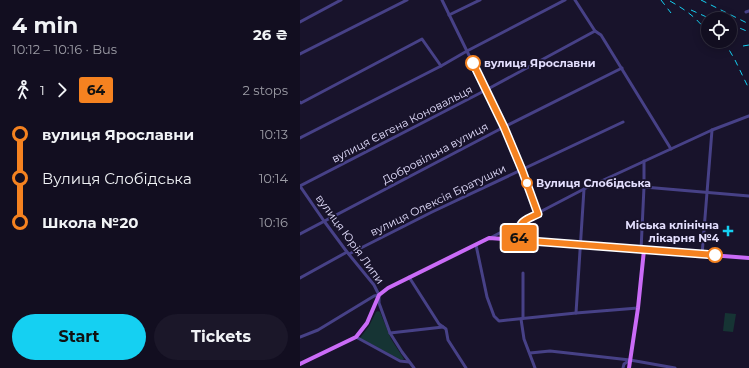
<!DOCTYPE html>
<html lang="en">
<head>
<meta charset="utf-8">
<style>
  body { margin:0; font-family:Montserrat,sans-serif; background:#1b1729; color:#f1f3f6; height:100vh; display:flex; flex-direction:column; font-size:15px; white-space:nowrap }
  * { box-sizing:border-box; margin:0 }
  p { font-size:13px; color:#9c9ca5 }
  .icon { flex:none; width:22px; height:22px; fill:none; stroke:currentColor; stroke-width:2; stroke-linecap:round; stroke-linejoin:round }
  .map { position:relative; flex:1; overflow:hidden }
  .sheet { display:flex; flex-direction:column; background:#120e20; width:300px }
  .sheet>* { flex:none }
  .badge { padding:0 8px; border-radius:3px; font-size:14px; line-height:26px }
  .fabs { position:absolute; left:401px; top:12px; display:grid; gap:8px }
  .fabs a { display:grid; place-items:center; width:36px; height:36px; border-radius:50%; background:#120e20; box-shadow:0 2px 10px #0003,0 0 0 1px #312e3e; font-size:20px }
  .map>.badge { position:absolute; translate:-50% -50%; box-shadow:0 0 0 2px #fff }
  .legs { display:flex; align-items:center; gap:6px; height:44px; padding:0 12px; font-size:13px }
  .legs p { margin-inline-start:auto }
  .headline { display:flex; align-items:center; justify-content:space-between; height:68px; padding:0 12px }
  h1 { font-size:22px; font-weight:700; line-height:30px }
  .action { display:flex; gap:8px; margin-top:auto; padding:8px 12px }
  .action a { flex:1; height:46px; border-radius:24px; background:#15d0f2; color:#111; font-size:16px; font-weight:700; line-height:46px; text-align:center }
  .action a+a { background:#1b1729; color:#f1f3f6 }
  ul { padding:0 12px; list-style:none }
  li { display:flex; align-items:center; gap:14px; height:44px; font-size:15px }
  li i { display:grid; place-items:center; width:6px; height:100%; margin:0 5px; background:currentColor }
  li i::after { content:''; width:10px; height:10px; margin:-5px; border:3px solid; border-radius:50%; background:#120e20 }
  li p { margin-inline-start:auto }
  li:first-child i { background:linear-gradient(#0000 50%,currentColor 0) }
  li:last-child i { background:linear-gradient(currentColor 50%,#0000 0) }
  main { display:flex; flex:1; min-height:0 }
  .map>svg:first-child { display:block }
  .green { fill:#163434 }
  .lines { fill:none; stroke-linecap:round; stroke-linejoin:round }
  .minor { stroke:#474187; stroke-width:3 }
  .major { stroke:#ca6bf7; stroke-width:4 }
  .rail { stroke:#15d0f2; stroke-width:1; stroke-dasharray:6 5; stroke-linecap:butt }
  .line-1-casing { stroke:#fff; stroke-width:9 }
  .line-1 { stroke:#f58220; stroke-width:6 }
  .stop-1-dot { fill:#fff; stroke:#f58220; stroke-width:2 }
  .poi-dot { fill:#15d0f2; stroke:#18132b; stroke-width:1.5 }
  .labels { text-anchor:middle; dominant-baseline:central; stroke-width:3.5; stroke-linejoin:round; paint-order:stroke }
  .stop-label { font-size:11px; font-weight:bold; fill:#e3defd; stroke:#18132b; text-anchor:start }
  .street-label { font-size:11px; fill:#e3defd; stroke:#18132b }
  .poi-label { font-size:11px; font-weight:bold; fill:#e3defd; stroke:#18132b; text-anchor:end }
</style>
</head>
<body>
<main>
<section class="sheet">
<div class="headline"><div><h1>4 min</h1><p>10:12 – 10:16 · Bus</p></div><b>26 ₴</b></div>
<div class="legs"><svg class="icon" aria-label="walk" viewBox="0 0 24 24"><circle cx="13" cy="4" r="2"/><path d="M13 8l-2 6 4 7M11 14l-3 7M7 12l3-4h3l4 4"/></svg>1<svg class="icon" aria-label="forward" viewBox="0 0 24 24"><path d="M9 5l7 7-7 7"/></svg><b class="badge" style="background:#f58220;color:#111">64</b><p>2 stops</p></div>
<ul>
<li><i style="color:#f58220"></i><b>вулиця Ярославни</b><p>10:13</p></li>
<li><i style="color:#f58220"></i><span>Вулиця Слобідська</span><p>10:14</p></li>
<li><i style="color:#f58220"></i><b>Школа №20</b><p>10:16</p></li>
</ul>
<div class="action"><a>Start</a><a>Tickets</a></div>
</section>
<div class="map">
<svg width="449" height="368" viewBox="0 0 449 368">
  <rect width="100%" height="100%" fill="#18132b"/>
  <g class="green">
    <path d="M78,311l2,1 11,27 13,20 -3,1 -41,-22 9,-12 7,-14z"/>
    <path d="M425,313l11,1 -3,18 -10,-1z"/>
  </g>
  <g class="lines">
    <g class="minor">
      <path d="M142,0l62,127 18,43 16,43"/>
      <path d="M275,0l20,31 6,4 70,114"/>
      <path d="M446,12l3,-1"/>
      <path d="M149,15l31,-15"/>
      <path d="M0,22l41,-22"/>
      <path d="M0,54l107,-54"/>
      <path d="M0,102l1,1 121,-64 19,27"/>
      <path d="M0,138l141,-72 26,-15 98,-51"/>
      <path d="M0,186l186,-96 109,-59"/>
      <path d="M0,186l24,35 23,31 27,33 5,10v8l11,30 12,19 12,16"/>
      <path d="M344,187l105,9"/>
      <path d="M0,234l204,-107 118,-59"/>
      <path d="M190,238l94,-49 128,-59 37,-14"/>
      <path d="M176,245l11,52 7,19 5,5 77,-8 62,-5"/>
      <path d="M341,250l3,-63v-26"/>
      <path d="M49,254l83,-42 191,-90"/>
      <path d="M402,255l10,-125"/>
      <path d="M223,273v45"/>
      <path d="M109,277l30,47 7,5 2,11 18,28"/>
      <path d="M0,278l47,-26"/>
      <path d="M276,313l8,-124"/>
      <path d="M221,319l3,20 11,29"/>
      <path d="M90,333l53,-6"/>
      <path d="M0,337l18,-7 56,-34 5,-1"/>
      <path d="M56,337l44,24 9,1"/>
      <path d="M230,353l20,-2 80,9 45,8"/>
      <path d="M323,368l1,-4 6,-4"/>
    </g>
    <g class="major">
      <path d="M219,240l1,-14 2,-4"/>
      <path d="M0,364l56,-27 11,-14 12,-28 9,-7 101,-50 260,20"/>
      <path d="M329,368l9,-60 6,-58"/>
    </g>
    <g class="rail">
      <path d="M361,0l10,13"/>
      <path d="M401,0l48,24"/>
      <path d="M370,1c17,10 26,16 38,32"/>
      <path d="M391,10l20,9"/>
      <path d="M430,24l19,8"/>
      <path d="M424,41l11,19 14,29"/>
      <path d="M443,46l6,-1"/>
    </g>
  </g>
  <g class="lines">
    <g class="line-1-casing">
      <path id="line-1" d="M173,63l31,64 18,43 16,44c-17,8 -18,6 -20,26l197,15"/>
    </g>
    <use href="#line-1" class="line-1"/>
  </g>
  <g class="stop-1-dot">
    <circle cx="173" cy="63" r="7"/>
    <circle cx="227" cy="183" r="5"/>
    <circle cx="415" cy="255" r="7"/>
  </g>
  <path class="poi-dot" d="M426 225h4v4h4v4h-4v4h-4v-4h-4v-4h4z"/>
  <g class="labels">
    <g class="stop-label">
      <text x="184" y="63">вулиця Ярославни</text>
      <text x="236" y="183">Вулиця Слобідська</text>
    </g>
    <g class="street-label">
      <text transform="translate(102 124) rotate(-27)">вулиця Євгена Коновальця</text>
      <text transform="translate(135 153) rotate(-28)">Добровільна вулиця</text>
      <text transform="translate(138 200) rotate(-26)">вулиця Олексія Братушки</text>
      <text transform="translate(50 239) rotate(54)">вулиця Юрія Липи</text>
    </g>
    <g class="poi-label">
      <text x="419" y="225">Міська клінічна<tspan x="419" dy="13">лікарня №4</tspan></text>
    </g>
  </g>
</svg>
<div class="fabs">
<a><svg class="icon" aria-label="locate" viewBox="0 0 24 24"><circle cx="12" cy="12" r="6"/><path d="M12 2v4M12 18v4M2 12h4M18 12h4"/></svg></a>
</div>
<b class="badge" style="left:219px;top:238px;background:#f58220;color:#111">64</b>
</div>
</main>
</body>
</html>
